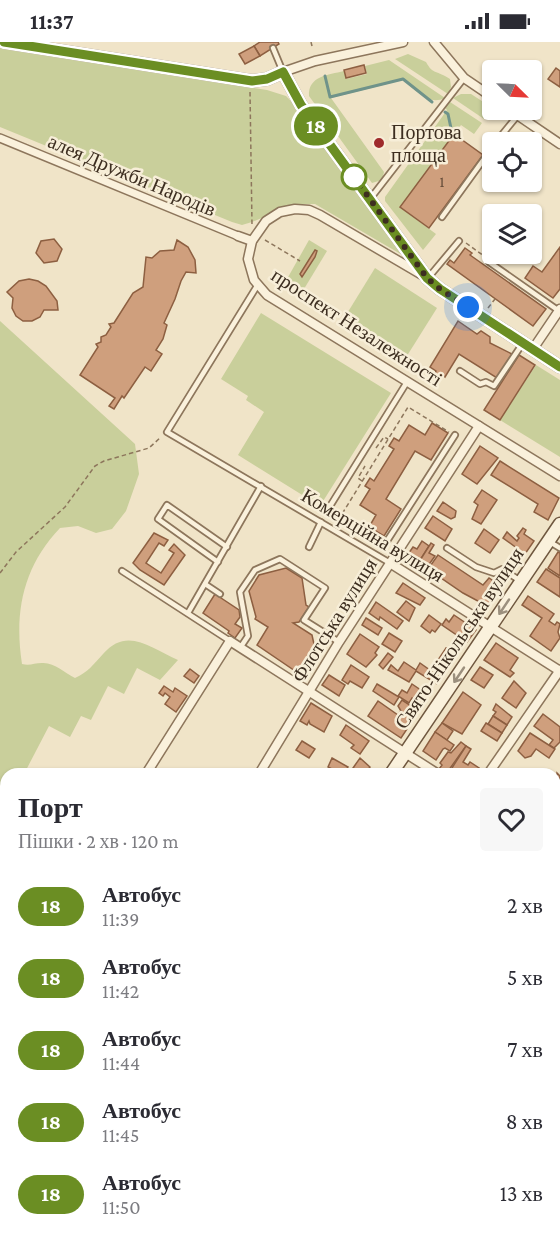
<!DOCTYPE html>
<html lang="uk">
<head>
<meta charset="utf-8">
<style>
  body { margin:0; font-family:"Crimson Pro",serif; background:#f7f7f7; color:#2b2b33; height:100vh; display:flex; flex-direction:column; font-size:22px; white-space:nowrap }
  * { box-sizing:border-box; margin:0 }
  p { font-size:20px; color:#7c7c81 }
  .icon { flex:none; width:33px; height:33px; fill:none; stroke:currentColor; stroke-width:2; stroke-linecap:round; stroke-linejoin:round }
  .map { position:relative; flex:1; overflow:hidden }
  .sheet { position:absolute; left:0px; top:726px; width:561px; height:474px; display:flex; flex-direction:column; background:#fff; border-radius:18px 18px 0 0; box-shadow:0 2px 4px #0004 }
  .sheet>* { flex:none }
  .badge { padding:0 12px; border-radius:20px; font-size:21px; line-height:39px }
  .needle { width:39px; rotate:114deg }
  .controls { position:absolute; left:482px; top:18px; display:grid; gap:12px }
  .controls a { display:grid; place-items:center; width:60px; height:60px; border-radius:6px; background:#fff; box-shadow:0 2px 4px #0004; font-size:30px }
  .you { position:absolute; width:30px; height:30px; margin:-15px; border:4px solid #fff; border-radius:50%; background:#1a73e8; box-shadow:0 0 0 9px #1a73e833 }
  .map>.badge { position:absolute; translate:-50% -50%; box-shadow:0 0 0 3px #fff }
  .round { display:grid; place-items:center; flex:none; width:63px; height:63px; border-radius:6px; background:#f7f7f7 }
  .summary { display:flex; align-items:center; justify-content:space-between; height:102px; padding:0 18px }
  h1 { font-size:28px; font-weight:800; line-height:45px }
  ul { padding:0; list-style:none }
  li { display:flex; align-items:center; gap:18px; height:72px; padding:0 18px }
  li div { flex:1 }
  li b { display:block; font-size:22px }
  li em { font-style:normal }
  li .badge { min-width:66px; font-weight:700; text-align:center }
  .status { display:flex; justify-content:space-between; align-items:center; height:42px; padding:0 30px; background:#fff; direction:ltr }
  .status svg { height:16px; fill:currentColor }
  .map>svg:first-child { display:block }
  .green { fill:#c9cf9b }
  .lines { fill:none; stroke-linecap:round; stroke-linejoin:round }
  .stream { stroke:#6f938a; stroke-width:3 }
  .building { fill:#cf9f7d; stroke:#8d5f41; stroke-width:1.5 }
  .service-casing { stroke:#8d765c; stroke-width:8 }
  .pedestrian-casing { stroke:#8d765c; stroke-width:10 }
  .minor-casing { stroke:#8d765c; stroke-width:11 }
  .tertiary-casing { stroke:#8d765c; stroke-width:14 }
  .secondary-casing { stroke:#6f573f; stroke-width:15 }
  .path { stroke:#8d765c; stroke-width:1.5; stroke-dasharray:4.5 3; stroke-linecap:butt }
  .service { stroke:#faf1dc; stroke-width:4.5 }
  .pedestrian { stroke:#faf1dc; stroke-width:7 }
  .minor { stroke:#faf1dc; stroke-width:8 }
  .tertiary { stroke:#faf1dc; stroke-width:10 }
  .secondary { stroke:#faf1dc; stroke-width:12 }
  .oneway { stroke:#9c907e }
  .line-casing { stroke:#fff; stroke-width:14 }
  .line { stroke:#6b8e23; stroke-width:9 }
  .walk { stroke:#3d2e20; stroke-width:6; stroke-dasharray:0 10.8 }
  .poi-dot { fill:#9e2a2b; stroke:#f7eed8; stroke-width:2 }
  .stop-dot { fill:#fff; stroke:#6b8e23; stroke-width:3 }
  .labels { text-anchor:middle; dominant-baseline:central; stroke-width:5; stroke-linejoin:round; paint-order:stroke }
  .number-label { font-size:16px; fill:#624a37 }
  .poi-label { font-size:20px; fill:#3d2e20; stroke:#f7eed8; text-anchor:start }
  .street-label { font-size:20px; fill:#3d2e20; stroke:#f7eed8 }
</style>
</head>
<body>
<div class="status"><b>11:37</b><svg viewBox="0 0 49 12"><path d="M0 12V9h3v3zM5 12V6h3v6zM10 12V3h3v9zM15 12V0h3v12zM26 1h20v11H26zM47 4h2v5h-2z"/></svg></div>
<div class="map">
<svg width="560" height="1200" viewBox="0 0 560 1200">
  <rect width="100%" height="100%" fill="#f0e4c8"/>
  <g class="green">
    <path d="M0,5l267,43 19,6 11,11 107,149 -89,-52h-20l-43,18 -10,3 -10,-3 -232,-95z"/>
    <path d="M408,12l18,8c7,13 11,8 24,17l1,8 -3,7 -53,-35z"/>
    <path d="M389,18l56,38c-17,8 -29,-8 -42,-18l-72,18 53,74 -2,8 -10,3 -63,-87c-1,-20 19,-21 35,-25l2,8 21,-5 -2,-8z"/>
    <path d="M461,52h10l17,11 1,8 -5,6 -31,-21z"/>
    <path d="M450,60l32,21 -8,11 -13,-9 -61,82 36,27 -13,16 -38,-49v-4l62,-87 -2,-2z"/>
    <path d="M309,198l18,11 -23,38 -17,-10z"/>
    <path d="M375,226l62,40 -32,51 -62,-39z"/>
    <path d="M261,271l130,80 -71,113 -82,-51 26,-43 -18,-12 2,-4 -27,-17z"/>
    <path d="M0,279l135,123 4,30 -13,37 -14,18 -16,4 -18,-7 -18,2c-37,39 -46,84 -38,136 8,2 12,-1 20,-1 12,-1 23,10 33,15 13,-6 18,-13 28,-24 24,-28 48,-6 75,6l-18,20 -23,-12 -13,26 -16,-8 -17,34 -10,-4 -11,21 -21,-11 -25,48h-18v33l-6,6z"/>
    <path d="M536,323l24,15v77l-60,-37z"/>
  </g>
  <g class="lines">
    <g class="stream">
      <path d="M325,34l5,21 73,-18 29,23"/>
      <path d="M445,70l3,2 4,19"/>
      <path d="M0,751l6,5"/>
    </g>
  </g>
  <g class="building">
    <path d="M260,0h18l1,2 -19,12 -6,-10z"/>
    <path d="M254,4l6,10 -15,8 -6,-10z"/>
    <path d="M364,23l2,8 -20,5 -2,-8z"/>
    <path d="M556,26l4,3v16l-12,-8z"/>
    <path d="M454,92l29,21 -54,73 -29,-21z"/>
    <path d="M54,197l8,10 -5,12 -13,2 -8,-10 5,-12z"/>
    <path d="M177,198l11,7 7,13 1,13 -10,-1 -5,9 -6,18 -11,24 3,2 -4,14 -7,11 6,4 -11,17 -6,-4 -21,31 -2,-2 -8,13 -5,-3 6,-8 -35,-23 18,-28 -2,-3 5,-2v-5l5,-2 5,-8 -2,-3 5,-1 19,-30 10,-6 3,-30 6,1 8,-7 14,-1z"/>
    <path d="M560,205v42l-7,9 -28,-20 8,-12 9,6z"/>
    <path d="M465,206l7,5 -2,2 76,54 -13,17 -86,-62 3,-4 4,3z"/>
    <path d="M315,208l2,1 -2,6 -13,20 -2,-3z"/>
    <path d="M29,237l9,2 8,5 11,15 1,9h-14l-4,7 -8,4h-9l-7,-5 -4,-8 1,-10 -6,-6 12,-11z"/>
    <path d="M458,279l19,13 4,-3 9,6v6l22,11 -15,24 -38,-24 -14,23 -2,-2 -2,3 -6,-4 1,-3 -6,-4z"/>
    <path d="M519,313l16,10 -35,55 -16,-10z"/>
    <path d="M432,381l16,10 -17,27 -16,-9 -29,48 15,10 -17,27 -15,-9 7,-12 -16,-10 10,-16 -5,-3 5,-8 4,3 20,-32 -5,-3 5,-8 5,3 10,-16 16,10z"/>
    <path d="M480,404l18,12 -21,26 -15,-10z"/>
    <path d="M500,419l59,37 -11,22 -14,-8 4,-8 -47,-29z"/>
    <path d="M482,448l15,10 -16,24 -9,-5 6,-14 -4,-3z"/>
    <path d="M443,460l13,9 -1,6 -4,2 -14,-8z"/>
    <path d="M433,474l19,13 -7,12 -20,-13z"/>
    <path d="M523,486l3,2 -2,4 10,7 -9,13 -22,-16 4,-6 10,9 2,-3 -2,-2z"/>
    <path d="M484,487l15,11 -9,13 -15,-10z"/>
    <path d="M154,491l14,7 -4,6 -5,-3 -13,20 15,10 13,-20 -5,-3 5,-6 11,11 -21,30 -24,-15 -7,-7z"/>
    <path d="M422,499l7,5 -12,19 -11,-8 7,-10 4,2z"/>
    <path d="M431,501l3,2 -5,8 6,3 -10,14 -8,-5z"/>
    <path d="M558,510l2,1v23l-12,-8z"/>
    <path d="M438,513l45,30 6,-7 13,9 -13,20 -26,-14 -35,-24z"/>
    <path d="M286,526l16,10 4,27 3,2 -10,15 -6,1 19,12 5,23 -13,19 -47,-32 11,-18 -13,-8 1,-2 -7,-26 10,-16z"/>
    <path d="M546,527l14,9v19l-23,-15z"/>
    <path d="M403,541l22,15 -5,7 -24,-12z"/>
    <path d="M215,552l24,16 1,7 -5,7 7,4 -7,10 -7,-5 1,-2 -26,-18z"/>
    <path d="M528,554l26,18 -5,7 6,4 2,-3 3,2 -2,8 2,6 -9,13 -21,-15 12,-18 -20,-13z"/>
    <path d="M406,559l9,7 -6,13 -12,-9z"/>
    <path d="M376,560l27,19 -6,8 -17,-12 -1,3 -10,-7z"/>
    <path d="M429,573l12,9 -6,8 -3,-2 -2,3 -9,-7z"/>
    <path d="M454,573l22,15 -9,12 -25,-17 4,-6 3,3z"/>
    <path d="M366,576l16,10 -4,7 -16,-10z"/>
    <path d="M389,591l13,8 -7,11 -13,-8z"/>
    <path d="M360,592l19,13 -4,6 2,2 -11,12 -19,-13z"/>
    <path d="M496,601l22,15 -8,12 4,3 -4,4 -26,-17z"/>
    <path d="M446,606l11,7 -12,18 -11,-7z"/>
    <path d="M388,611l5,4 -10,12 -4,-4z"/>
    <path d="M404,620l12,8 4,-7 21,15 -4,6 -21,-13 -7,11 -21,-12 3,-5 7,6z"/>
    <path d="M351,623l18,12 -7,11 -12,-7 -2,3 -6,-4z"/>
    <path d="M480,625l13,8 -9,13 -13,-8z"/>
    <path d="M190,627l9,7 -5,7 -10,-7z"/>
    <path d="M329,633l16,10 -6,11 -17,-11z"/>
    <path d="M514,639l12,12 -10,15 -14,-10z"/>
    <path d="M377,642l22,13 -5,8 -21,-14z"/>
    <path d="M412,642l16,11 -6,9 -10,-6 -3,5 -11,-7 4,-6 5,3z"/>
    <path d="M164,644l9,6 2,-4 12,8 -11,16 -11,-8 5,-7 -5,-4 -2,3 -4,-3z"/>
    <path d="M463,650l18,13 -19,29 -20,-11z"/>
    <path d="M402,658l17,11 -18,27 -33,-22 10,-15 20,14 3,-4 -3,-5z"/>
    <path d="M311,661l21,13 -8,16 -14,-8 -1,-3 -2,4 -7,-4z"/>
    <path d="M496,662l16,13 -5,8 -14,-9 3,-4 -3,-2z"/>
    <path d="M543,672l17,13v15l-6,6 -5,-3 4,-5 -19,-14z"/>
    <path d="M493,674l14,9 -5,8 -14,-9z"/>
    <path d="M442,681l11,8 -6,9 -12,-8z"/>
    <path d="M486,681l16,10 -5,8 -16,-10z"/>
    <path d="M346,683l23,16 -9,13 -9,-6 3,-3 -14,-10z"/>
    <path d="M435,690l19,13 -4,6 -5,-3 -2,1 -7,11 -13,-9z"/>
    <path d="M530,691l25,16 -6,9 -13,-9 -5,7 -6,2 -7,-7z"/>
    <path d="M302,699l13,8 -6,9 -13,-8z"/>
    <path d="M461,700l5,4 -20,28 -7,-5 3,-4 -2,-2 8,-11 3,1z"/>
    <path d="M466,704l5,3 -8,13 5,3 2,-3 9,6 -4,6h-21l-4,-3z"/>
    <path d="M332,716l16,9 -5,7h-14l3,-5 -4,-2z"/>
    <path d="M360,716l10,9 -5,7 -12,-6z"/>
    <path d="M557,731l3,3v18l-5,6z"/>
  </g>
  <g class="lines">
    <g class="service-casing">
      <g id="service">
        <path d="M273,6l10,24"/>
        <path d="M496,100l22,-27"/>
        <path d="M370,157l94,-121"/>
        <path d="M442,175l50,-69"/>
        <path d="M489,220l70,49"/>
        <path d="M428,236l31,-37"/>
        <path d="M257,244l-90,146 223,131"/>
        <path d="M460,329l20,13 6,-2 8,4 29,-43"/>
        <path d="M327,469l80,-129"/>
        <path d="M387,499l68,-106"/>
        <path d="M550,500l10,6"/>
        <path d="M309,505l12,-25"/>
        <path d="M447,506l29,19 18,6 8,-4 17,11"/>
        <path d="M218,520l-60,-43 9,-14 60,42"/>
        <path d="M122,529l108,70"/>
        <path d="M205,542l15,10"/>
        <path d="M188,571l73,-127"/>
        <path d="M240,606l8,-12 -8,-44 15,-22 25,-11 45,29 -21,32 35,22"/>
      </g>
    </g>
    <g class="pedestrian-casing">
      <path id="pedestrian" d="M0,96l238,98"/>
    </g>
    <g class="minor-casing">
      <g id="minor">
        <path d="M434,0l30,36 28,19"/>
        <path d="M283,30l32,-11 88,-19"/>
        <path d="M510,68l50,34"/>
        <path d="M238,194l14,5"/>
        <path d="M424,234l-104,-61 -11,-5 -14,-1 -15,3 -14,9 -14,20 -4,18 6,21 13,15 293,181"/>
        <path d="M533,307l27,-40"/>
        <path d="M390,521l170,108"/>
        <path d="M146,732l84,-133 208,133"/>
        <path d="M259,732l80,-132 140,-216"/>
        <path d="M488,732l72,-104"/>
        <path d="M555,810l5,4"/>
        <path d="M555,951l5,-7"/>
        <path d="M0,962l6,-10"/>
        <path d="M0,970l6,4"/>
        <path d="M555,1067l5,3"/>
        <path d="M555,1145l5,-6"/>
        <path d="M0,1154l6,4"/>
        <path d="M0,1185l6,-10"/>
        <path d="M69,1194l11,6"/>
        <path d="M401,1194l10,6"/>
        <path d="M170,1200l4,-6"/>
        <path d="M382,1200l4,-6"/>
        <path d="M513,1200l5,-6"/>
      </g>
    </g>
    <g class="tertiary-casing">
      <path id="tertiary" d="M4,0l248,39 15,-2 16,-7 18,33 126,173 13,11 120,78"/>
    </g>
    <g class="secondary-casing">
      <g id="secondary">
        <path d="M391,732l169,-250"/>
        <path d="M555,777l5,-7"/>
        <path d="M83,1200l4,-6"/>
        <path d="M257,1200l4,-6"/>
      </g>
    </g>
    <g class="path">
      <path d="M311,0l1,4"/>
      <path d="M250,50l2,133"/>
      <path d="M265,198l35,21"/>
      <path d="M466,201l18,13"/>
      <path d="M488,266l7,-9"/>
      <path d="M376,406l8,-11 4,2"/>
      <path d="M362,439l-4,-3 7,-12"/>
      <path d="M380,495l-38,-23 66,-107 41,25"/>
      <path d="M0,531l16,-21 49,-45 30,-41 9,-5 45,-13 12,-11"/>
      <path d="M0,758l6,4"/>
    </g>
    <use href="#service" class="service"/>
    <use href="#pedestrian" class="pedestrian"/>
    <use href="#minor" class="minor"/>
    <use href="#tertiary" class="tertiary"/>
    <use href="#secondary" class="secondary"/>
  </g>
  <defs><path id="oneway-shaft" d="M-6 0H5M1.5-3L5.5 0L1.5 3" fill="none" stroke-width="1.6" stroke-linecap="round" stroke-linejoin="round" transform="scale(1.5)"/></defs>
  <g class="oneway">
    <use href="#oneway-shaft" transform="translate(504 565) rotate(124)"/>
    <use href="#oneway-shaft" transform="translate(459 633) rotate(124)"/>
  </g>
  <g class="lines">
    <g class="line-casing">
      <path id="line" d="M4,0l248,39 15,-2 16,-7 18,33 126,173 13,11 120,78"/>
    </g>
    <use href="#line" class="line"/>
    <path class="walk" d="M354,135l73,101 13,11 28,18"/>
  </g>
  <circle class="poi-dot" cx="379" cy="101" r="6"/>
  <circle class="stop-dot" cx="354" cy="135" r="12"/>
  <g class="labels">
    <g class="number-label">
      <text x="442" y="139">1</text>
    </g>
    <g class="poi-label">
      <text x="391" y="90">Портова<tspan x="391" dy="23">площа</tspan></text>
    </g>
    <g class="street-label">
      <text transform="translate(132 133) rotate(23)">алея Дружби Народів</text>
      <text transform="translate(357 285) rotate(33)">проспект Незалежності</text>
      <text transform="translate(373 493) rotate(31)">Комерційна вулиця</text>
      <text transform="translate(334 578) rotate(-58)">Флотська вулиця</text>
      <text transform="translate(459 596) rotate(-56)">Свято-Нікольська вулиця</text>
    </g>
  </g>
</svg>
<div class="controls">
<a><svg class="needle" viewBox="-14 -14 28 28"><path d="M0-13l5 13h-10z" fill="#e53935"/><path d="M0 13l5-13h-10z" fill="#7c7c81"/></svg></a>
<a><svg class="icon" aria-label="locate" viewBox="0 0 24 24"><circle cx="12" cy="12" r="6"/><path d="M12 2v4M12 18v4M2 12h4M18 12h4"/></svg></a>
<a><svg class="icon" aria-label="layers" viewBox="0 0 24 24"><path d="M12 4l9 5-9 5-9-5zM3 14l9 5 9-5"/></svg></a>
</div>
<div class="you" style="left:468px;top:265px"></div>
<b class="badge" style="left:316px;top:84px;background:#6b8e23;color:#fff">18</b>
<section class="sheet">
<div class="summary"><div><h1>Порт</h1><p>Пішки · 2 хв · 120 m</p></div><a class="round"><svg class="icon" aria-label="heart" viewBox="0 0 24 24"><path d="M12 20l-8-8c-3-5 5-10 8-4 3-6 11-1 8 4z"/></svg></a></div>
<ul>
<li><span class="badge" style="background:#6b8e23;color:#fff">18</span><div><b>Автобус</b><p>11:39</p></div><em>2 хв</em></li>
<li><span class="badge" style="background:#6b8e23;color:#fff">18</span><div><b>Автобус</b><p>11:42</p></div><em>5 хв</em></li>
<li><span class="badge" style="background:#6b8e23;color:#fff">18</span><div><b>Автобус</b><p>11:44</p></div><em>7 хв</em></li>
<li><span class="badge" style="background:#6b8e23;color:#fff">18</span><div><b>Автобус</b><p>11:45</p></div><em>8 хв</em></li>
<li><span class="badge" style="background:#6b8e23;color:#fff">18</span><div><b>Автобус</b><p>11:50</p></div><em>13 хв</em></li>
</ul>
</section>
</div>
</body>
</html>
